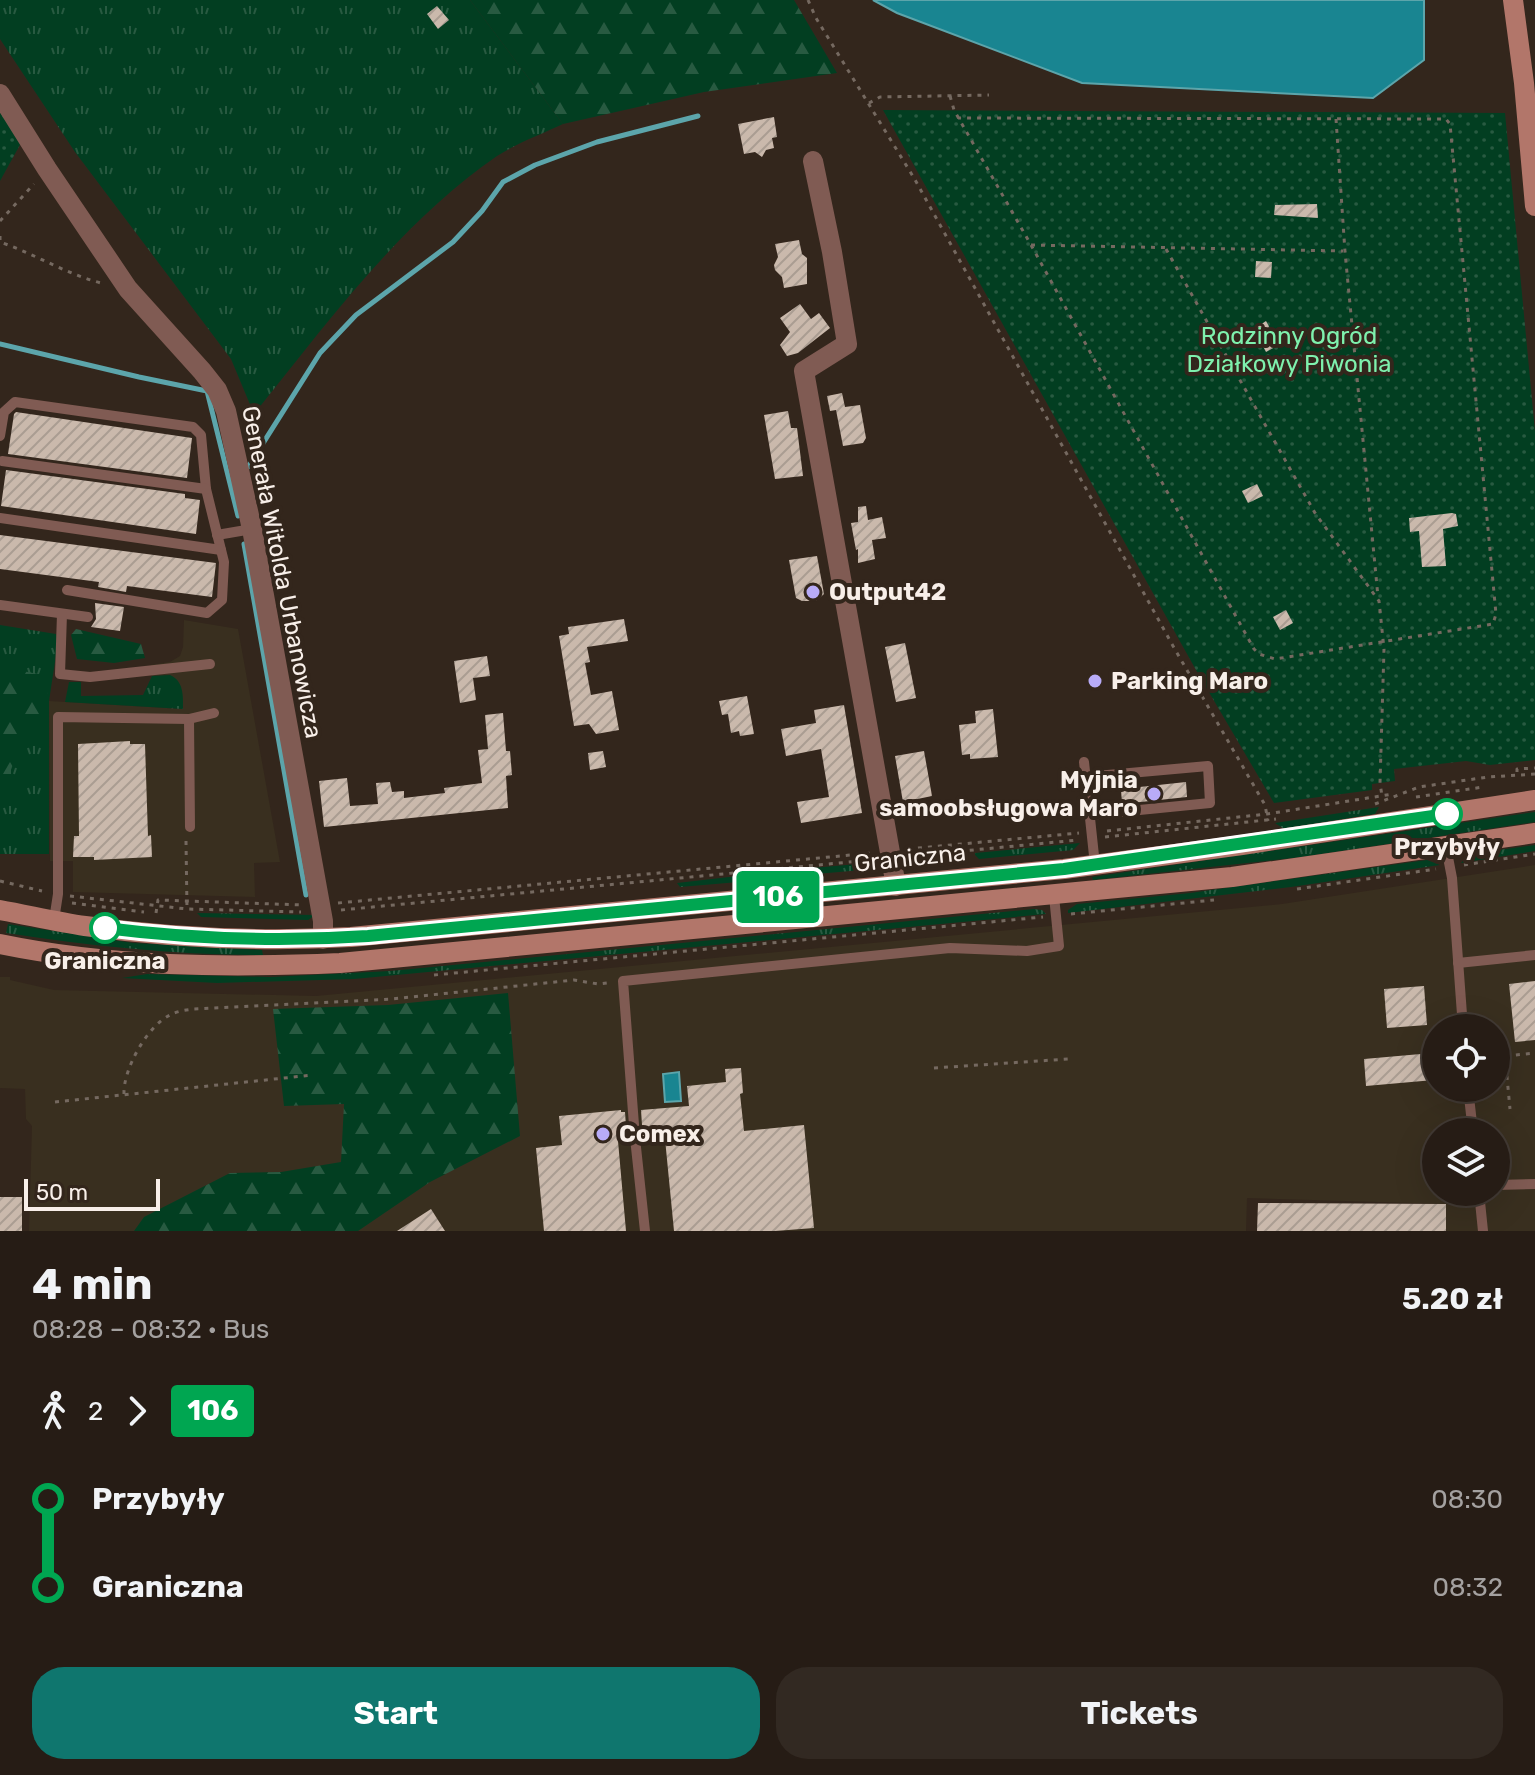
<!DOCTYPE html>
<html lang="en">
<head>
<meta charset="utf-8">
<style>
  body { margin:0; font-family:Rubik,sans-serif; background:#322922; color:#f1f3f6; height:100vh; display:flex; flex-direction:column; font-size:30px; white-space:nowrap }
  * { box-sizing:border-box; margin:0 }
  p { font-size:26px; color:#a4a1a0 }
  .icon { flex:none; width:44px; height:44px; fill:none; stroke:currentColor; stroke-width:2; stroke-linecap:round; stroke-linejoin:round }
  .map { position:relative; height:1231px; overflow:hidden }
  .sheet { display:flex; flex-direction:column; background:#261c15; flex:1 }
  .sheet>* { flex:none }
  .badge { padding:0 16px; border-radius:6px; font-size:28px; line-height:52px }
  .fabs { position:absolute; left:1422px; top:1014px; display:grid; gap:16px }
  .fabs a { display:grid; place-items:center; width:88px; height:88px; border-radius:50%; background:#261c15; box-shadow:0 8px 32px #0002,0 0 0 2px #423a34; font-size:40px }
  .scale { position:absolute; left:24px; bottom:20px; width:136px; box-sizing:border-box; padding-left:8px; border:4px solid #f8efe9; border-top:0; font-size:22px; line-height:28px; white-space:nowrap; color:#f8efe9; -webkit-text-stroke:6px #33261c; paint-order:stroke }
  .map>.badge { position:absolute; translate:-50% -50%; box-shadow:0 0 0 4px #fff }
  .legs { display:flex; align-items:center; gap:12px; height:88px; padding:0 32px; font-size:26px }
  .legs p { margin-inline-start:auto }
  .summary { display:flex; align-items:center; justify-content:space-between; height:136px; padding:0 32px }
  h1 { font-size:44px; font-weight:700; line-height:60px }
  .primary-button { display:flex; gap:16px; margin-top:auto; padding:16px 32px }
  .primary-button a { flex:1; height:92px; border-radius:32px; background:#0f766e; color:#fff; font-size:32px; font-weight:700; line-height:92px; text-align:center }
  .primary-button a+a { background:#322922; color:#f1f3f6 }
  ul { padding:0 32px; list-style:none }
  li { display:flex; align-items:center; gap:28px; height:88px; font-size:30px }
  li i { display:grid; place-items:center; width:12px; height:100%; margin:0 10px; background:currentColor }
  li i::after { content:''; width:20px; height:20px; margin:-10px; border:6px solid; border-radius:50%; background:#261c15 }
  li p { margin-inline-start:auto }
  li:first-child i { background:linear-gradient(#0000 50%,currentColor 0) }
  li:last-child i { background:linear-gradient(currentColor 50%,#0000 0) }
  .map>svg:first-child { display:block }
  .commercial { fill:#392f1f; fill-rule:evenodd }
  .grass { fill:url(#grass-tufts) }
  .forest { fill:url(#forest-firs) }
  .park { fill:url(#park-dots) }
  .water { fill:#198591; stroke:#5ca5ab; stroke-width:2 }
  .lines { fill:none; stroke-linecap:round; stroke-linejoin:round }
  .stream { stroke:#5ca5ab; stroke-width:5 }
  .building { fill:url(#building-hatch) }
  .path { stroke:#756960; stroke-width:3; stroke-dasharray:4 6; stroke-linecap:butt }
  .lane { stroke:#805b53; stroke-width:10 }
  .street { stroke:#805b53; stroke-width:20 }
  .secondary { stroke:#b2766a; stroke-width:20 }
  .line-1-casing { stroke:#fff; stroke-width:18 }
  .line-1 { stroke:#00a651; stroke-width:12 }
  .poi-dot { fill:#b8abf7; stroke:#33261c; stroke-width:3 }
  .stop-1-dot { fill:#fff; stroke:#00a651; stroke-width:4 }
  .labels { text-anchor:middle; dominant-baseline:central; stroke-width:8; stroke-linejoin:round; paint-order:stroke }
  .park-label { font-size:24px; fill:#7ef1ad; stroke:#33261c }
  .street-label { font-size:24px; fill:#f8efe9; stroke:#33261c }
  .poi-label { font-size:24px; font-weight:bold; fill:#f8efe9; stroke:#33261c; text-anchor:start }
  .stop-label { font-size:24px; font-weight:bold; fill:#f8efe9; stroke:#33261c }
</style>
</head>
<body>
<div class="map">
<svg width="1535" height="1231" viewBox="0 0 1535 1231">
  <defs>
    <pattern id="grass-tufts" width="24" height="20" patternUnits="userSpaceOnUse" patternTransform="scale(2)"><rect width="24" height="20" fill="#023e21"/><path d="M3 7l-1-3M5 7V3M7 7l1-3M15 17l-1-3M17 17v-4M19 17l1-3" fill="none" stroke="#285a41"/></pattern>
    <pattern id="forest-firs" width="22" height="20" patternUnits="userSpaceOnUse" patternTransform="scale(2)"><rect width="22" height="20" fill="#023e21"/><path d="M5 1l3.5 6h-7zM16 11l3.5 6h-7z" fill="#285a41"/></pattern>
    <pattern id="park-dots" width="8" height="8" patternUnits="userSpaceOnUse" patternTransform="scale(2)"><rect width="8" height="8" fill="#023e21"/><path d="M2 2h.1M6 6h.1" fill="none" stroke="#285a41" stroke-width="1.8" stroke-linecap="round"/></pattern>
    <pattern id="building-hatch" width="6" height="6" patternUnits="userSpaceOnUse" patternTransform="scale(2)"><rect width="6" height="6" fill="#cab9ac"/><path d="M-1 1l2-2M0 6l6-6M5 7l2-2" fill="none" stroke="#aa9d92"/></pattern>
  </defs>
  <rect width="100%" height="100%" fill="#33261c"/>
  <g class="commercial">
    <path d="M184,620l54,9 42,233 -26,1 1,34 -182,-5v-31h-23l-1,-160 134,8 -13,-34 -18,1 -1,-11 19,-3 10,-6 3,-9z"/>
    <path d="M1535,865v366h-89l-1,-27 -198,-6 -1,33h-1217l3,-105 -6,-7 -1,-30 -25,-1v-111h10v3l44,10 262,6 966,-92zM1436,1028h60v60h-60zM1436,1132h60v60h-60z"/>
  </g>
  <g class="grass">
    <path d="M0,0h470l93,124c-21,10 -46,19 -66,32 -98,68 -169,166 -243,258l-23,-55 -156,-207 -75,-113z"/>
    <path d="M0,625l56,9 2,8 -9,59v153h-49z"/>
    <path d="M170,675c14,6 13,21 13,34l-118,-7 4,-20h12v14l62,-1 9,-19z"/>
    <path d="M1379,807l-4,7 -91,15 -9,-6z"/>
    <path d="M1535,812v10l-234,35 -208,23 -1,-3z"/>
    <path d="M1080,843l-7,7 -94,9 -4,-4v-2z"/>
    <path d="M1535,845v6l-74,12 8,-9z"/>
    <path d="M1427,860l13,5 -149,22 -223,26v-3l9,-6 113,-11z"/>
    <path d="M881,862l-7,7 -58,5 -4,-4v-2z"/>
    <path d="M765,873l-3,7 -82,7 -3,-4z"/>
    <path d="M1034,909l8,1 4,4 -692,65 -137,4 -95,-5 25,-4 123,3 120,-6z"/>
    <path d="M197,913l119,2 -8,5 -107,-3z"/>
    <path d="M8,924l125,19 129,7 1,5c-87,0 -172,-9 -257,-22z"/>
  </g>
  <g class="forest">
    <path d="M470,0h324l43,73 -133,19 -141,32z"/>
    <path d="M76,629l65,15 4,14 -31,5 -37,-4 -6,-24z"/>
    <path d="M8,668l40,8 -1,19 -12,32 -18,26 -15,42 -2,14v-140z"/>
    <path d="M508,993l12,143 -90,46 -72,49h-224l10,-14 86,-44 51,-1 60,-10 3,-58 -60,2 -11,-97 115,-4z"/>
  </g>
  <g class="park">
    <path d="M883,110l622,3 30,319v328l-45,5 -24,-4 -72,8 1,12 -23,3v6l-98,13 -78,-133z"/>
    <path d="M0,112l21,31 -21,38z"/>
  </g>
  <g class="water">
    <path d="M873,0h551v60l-51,38 -291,-15 -185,-70z"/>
    <path d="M679,1072l2,29 -16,1 -2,-28z"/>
  </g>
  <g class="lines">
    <g class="stream">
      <path d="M0,344l139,33 68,14 31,125"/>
      <path d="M248,467l72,-114 36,-38 97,-73 29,-31 21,-29 32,-17 62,-23 101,-26"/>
      <path d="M244,544l62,351"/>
    </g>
  </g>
  <g class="building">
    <path d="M437,6l12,14 -11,9 -11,-15z"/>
    <path d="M774,117l3,20 -5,1 2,10 -8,2 -4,7 -7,-5 -11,2 -6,-30z"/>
    <path d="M1317,204l1,14 -44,-3 1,-10z"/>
    <path d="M799,240l3,14 5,4v26l-23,4 -2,-11 -7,-7 -1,-5 4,-8 -3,-13z"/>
    <path d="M1256,261l16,1 -1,16 -16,-1z"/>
    <path d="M800,304l11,15 8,-6 11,15 -32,25 -11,3 -7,-11 10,-13 -10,-14z"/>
    <path d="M1266,321l13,24 -13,7 -12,-23z"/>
    <path d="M842,393l3,14 15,-2 6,33 -3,5 -20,3 -7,-36 -6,1 -3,-15z"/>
    <path d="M788,411l3,17h6l6,48 -28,3 -11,-64z"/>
    <path d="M16,412l176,26 -5,40 -179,-24 6,-40z"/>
    <path d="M6,470l179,24v4l15,2 -4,34 -195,-28z"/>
    <path d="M1257,484l6,12 -15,7 -6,-12z"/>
    <path d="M866,506l2,14 14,-3 4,21 -14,2 3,19 -17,4v-14l-2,1 -5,-27 7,-1v-15z"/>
    <path d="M1452,513l4,1 2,12 -15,3 3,37 -24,1 -3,-36 -9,1 -1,-14z"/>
    <path d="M0,535l216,28 -4,34 -85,-11 -1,6 -28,-5 1,-5 -99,-13z"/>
    <path d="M817,556l7,38 -8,7h-14l-6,-3 -7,-38z"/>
    <path d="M95,603l29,4 -4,24 -29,-4 5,-8z"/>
    <path d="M1286,610l7,13 -13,7 -7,-13z"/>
    <path d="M624,619l4,22 -41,6 3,15 -5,1 6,32 21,-4 7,39 -23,4 -7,-10 -15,2 -15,-90 10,-2 -1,-7z"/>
    <path d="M905,643l11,55 -20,4 -11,-55z"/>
    <path d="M487,656l3,20 -17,2 3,22 -16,3 -6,-42z"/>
    <path d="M747,696l7,38 -14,2 -1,-5 -8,2 -3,-19 -6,1 -3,-14z"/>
    <path d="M844,705l18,108 -61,10 -4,-21 32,-5 -8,-48 -35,7 -5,-27 35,-6 -2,-13z"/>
    <path d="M993,709l5,48 -28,2v-5l-8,1 -3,-30 17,-2 -1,-12z"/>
    <path d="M503,713l3,38h4l2,24 -6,1 2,32 -184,19 -5,-46 28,-3 3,28 28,-2 -2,-21 14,-1 2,10 12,-1v7l41,-5 -1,-5 38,-5 -4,-33 10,-1 -3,-34z"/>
    <path d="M130,741v3h15l3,92 3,-1 1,22 -58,3v-3h-21l1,-21h5l-1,-92z"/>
    <path d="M603,751l3,16 -16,3 -2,-17z"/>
    <path d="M924,751l8,45 -29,6 -8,-46z"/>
    <path d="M1186,782l1,15 -65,7 -1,-15z"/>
    <path d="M1535,981v59l-20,2 -6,-58z"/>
    <path d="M1424,986l3,39 -40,3 -3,-39z"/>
    <path d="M1432,1053l2,27 -68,6 -2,-27z"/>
    <path d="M741,1068l2,25 -3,1 4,37 60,-6 10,103 -39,3h-101l-9,-92 -22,1 -2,-30 48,-4 -2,-20 39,-4 -1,-13z"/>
    <path d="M621,1110v2h4l2,29h-9l8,90h-82l-8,-83 26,-3 -3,-29z"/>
    <rect x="0" y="1197" width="22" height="34"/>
    <path d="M1258,1203l188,1v27h-189z"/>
    <path d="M431,1209l14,22h-48z"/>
  </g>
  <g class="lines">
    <g class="path">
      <path d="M808,0l8,18 98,160 259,468 92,159 3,16"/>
      <path d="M950,96l4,14 77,135 223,404 5,5 16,5 218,-35 3,-10 -46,-490 -4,-5 -488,-1"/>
      <path d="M869,103l11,-6 109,-2"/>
      <path d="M1336,119l9,133 33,345"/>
      <path d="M0,221l34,-37"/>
      <path d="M0,236v6c35,12 66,32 101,41"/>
      <path d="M1031,245l312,6"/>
      <path d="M1166,249l149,264 64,88 5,48 -4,134 2,13"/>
      <path d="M1517,772v-3l18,-1"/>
      <path d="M1416,797l67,-10"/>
      <path d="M1375,804l44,-17 69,-10 47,-3"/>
      <path d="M1107,831l160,-17 126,-20"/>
      <path d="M1105,837l171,-18"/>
      <path d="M186,841l1,68"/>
      <path d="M908,849l171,-16"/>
      <path d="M910,856l168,-16"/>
      <path d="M1464,865l71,-11"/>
      <path d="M0,881l42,10"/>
      <path d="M1297,889l139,-20"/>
      <path d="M70,896l117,13 114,3"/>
      <path d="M72,903l72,9"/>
      <path d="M338,903l534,-50"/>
      <path d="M341,910l530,-50"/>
      <path d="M156,913l2,-13 145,5"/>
      <path d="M1071,914l143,-14"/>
      <path d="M434,975l609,-58"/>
      <path d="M1505,1056l5,53"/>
      <path d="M1496,1057l39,-4"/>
      <path d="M934,1068l134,-9"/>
      <path d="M124,1094c-1,-24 23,-68 46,-79 7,-4 16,-5 24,-6l198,-10 182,-19 24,4 9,-1"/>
      <path d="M55,1102l258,-27"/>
    </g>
    <g class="lane">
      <path d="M0,436l4,-24 11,-10 178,25 8,8 5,54 18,73 -2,38 -15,13 -140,-23"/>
      <path d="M2,461l204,28"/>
      <path d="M0,518l221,32"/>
      <path d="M217,535l35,-6"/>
      <path d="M0,605l88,12"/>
      <path d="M62,614l-2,60 30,3 120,-13"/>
      <path d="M189,719l1,108"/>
      <path d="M1084,762l11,103"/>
      <path d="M1085,777l123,-11 2,37 -121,12"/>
      <path d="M1446,847l6,31 11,150"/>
      <path d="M54,920l4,-26v-177l131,2 25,-6"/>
      <path d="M1458,963l77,-8"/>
      <path d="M1468,1088l5,44"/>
      <path d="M1496,1185l39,-1"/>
      <path d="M1479,1192l4,39"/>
      <path d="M645,1231l-10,-93 -12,-157 327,-33 77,3 32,-5 -5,-50"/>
    </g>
    <g class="street">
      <path d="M0,94l47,75 81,120 74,82 15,19 9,21 26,118 71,392v18"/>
      <path d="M813,161l19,91 15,92 -43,27 92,515"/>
    </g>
    <g class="secondary">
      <path d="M1513,0l11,83 11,123"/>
      <path d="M0,910c28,5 57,12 85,16 88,12 178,16 266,11l713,-68 178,-24 293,-45"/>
      <path d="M0,944c111,23 227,24 340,19l892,-86 303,-44"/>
    </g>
  </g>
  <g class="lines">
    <g class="line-1-casing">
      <path id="line-1" d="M105,928c87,11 175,14 263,8l696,-67 383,-55"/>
    </g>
    <use href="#line-1" class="line-1"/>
  </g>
  <g class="poi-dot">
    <circle cx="813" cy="592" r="8"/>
    <circle cx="1095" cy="681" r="8"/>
    <circle cx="1154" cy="794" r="8"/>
    <circle cx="603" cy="1134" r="8"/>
  </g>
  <g class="stop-1-dot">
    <circle cx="1447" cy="814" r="14"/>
    <circle cx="105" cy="928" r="14"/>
  </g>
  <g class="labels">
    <g class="park-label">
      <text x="1289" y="336">Rodzinny Ogród<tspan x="1289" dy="28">Działkowy Piwonia</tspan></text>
    </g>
    <g class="street-label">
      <text transform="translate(282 572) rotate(79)">Generała Witolda Urbanowicza</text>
      <text transform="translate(910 858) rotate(-6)">Graniczna</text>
    </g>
    <g class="poi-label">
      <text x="829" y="592">Output42</text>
      <text x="1111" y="681">Parking Maro</text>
      <text x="1138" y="780" text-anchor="end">Myjnia<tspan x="1138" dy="28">samoobsługowa Maro</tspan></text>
      <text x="619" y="1134">Comex</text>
    </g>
    <g class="stop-label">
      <text x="1447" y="847">Przybyły</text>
      <text x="105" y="961">Graniczna</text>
    </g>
  </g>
</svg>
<div class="fabs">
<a><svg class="icon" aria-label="locate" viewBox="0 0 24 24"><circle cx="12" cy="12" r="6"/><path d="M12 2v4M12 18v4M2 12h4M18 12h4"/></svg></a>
<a><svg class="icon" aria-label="layers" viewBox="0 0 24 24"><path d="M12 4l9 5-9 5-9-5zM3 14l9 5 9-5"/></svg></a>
</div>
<div class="scale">50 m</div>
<b class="badge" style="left:778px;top:897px;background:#00a651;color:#fff">106</b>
</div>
<section class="sheet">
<div class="summary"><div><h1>4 min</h1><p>08:28 – 08:32 · Bus</p></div><b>5.20 zł</b></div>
<div class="legs"><svg class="icon" aria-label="walk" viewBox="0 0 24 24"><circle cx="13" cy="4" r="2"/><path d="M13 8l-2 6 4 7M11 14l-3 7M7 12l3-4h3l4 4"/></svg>2<svg class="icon" aria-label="forward" viewBox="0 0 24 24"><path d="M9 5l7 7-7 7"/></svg><b class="badge" style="background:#00a651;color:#fff">106</b></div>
<ul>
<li><i style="color:#00a651"></i><b>Przybyły</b><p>08:30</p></li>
<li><i style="color:#00a651"></i><b>Graniczna</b><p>08:32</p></li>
</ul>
<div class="primary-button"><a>Start</a><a>Tickets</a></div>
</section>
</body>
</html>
